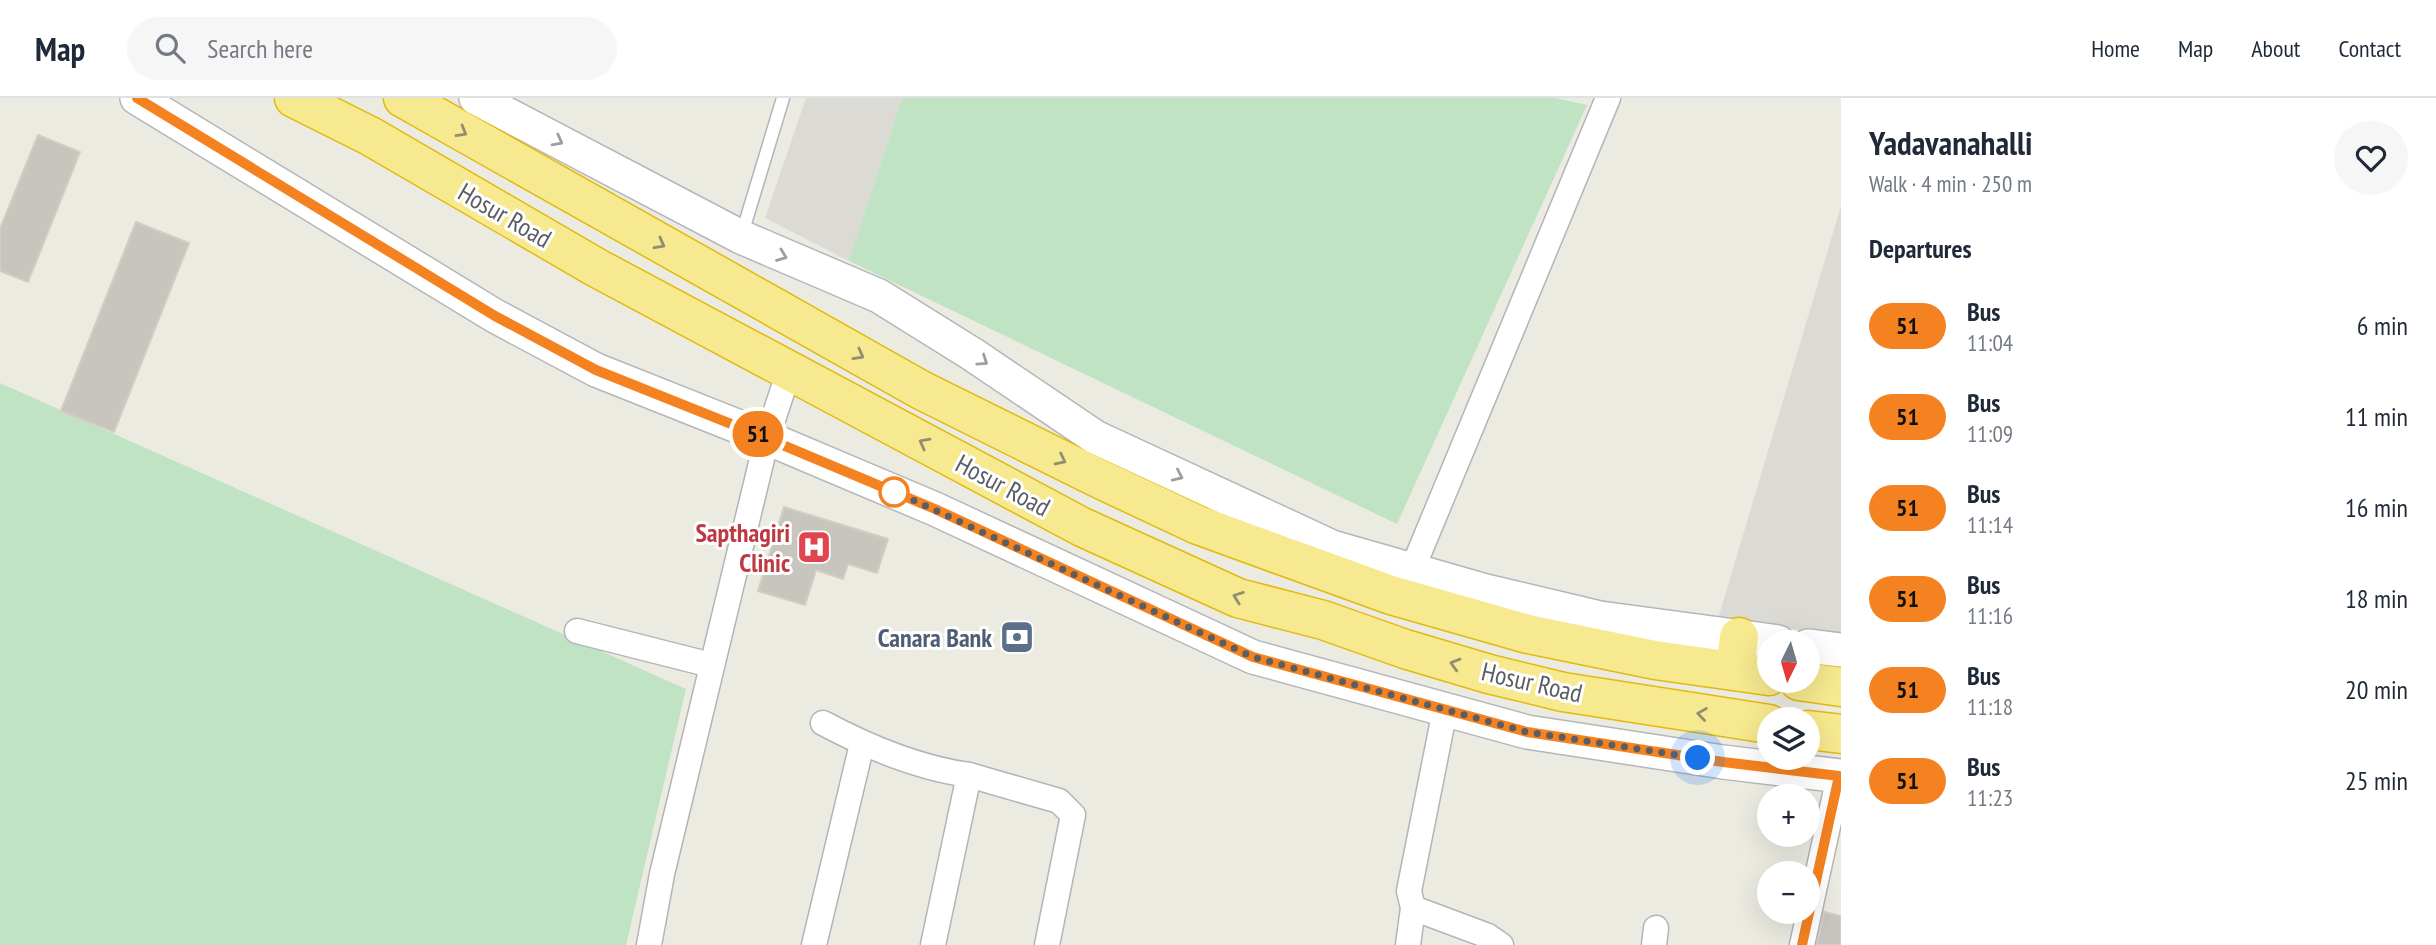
<!DOCTYPE html>
<html lang="en">
<head>
<meta charset="utf-8">
<style>
  body { margin:0; font-family:"PT Sans Narrow",sans-serif; background:#f6f6f7; color:#1f2937; height:100vh; display:flex; flex-direction:column; font-size:26px; white-space:nowrap }
  * { box-sizing:border-box; margin:0 }
  p { font-size:23px; color:#747a83 }
  .icon { flex:none; width:38px; height:38px; fill:none; stroke:currentColor; stroke-width:2; stroke-linecap:round; stroke-linejoin:round }
  .map { position:relative; flex:1; overflow:hidden }
  .panel { display:flex; flex-direction:column; background:#fff; width:595px }
  .panel>* { flex:none }
  .badge { padding:0 14px; border-radius:23px; font-size:24px; line-height:46px }
  .needle { width:46px; rotate:185deg }
  .controls { position:absolute; left:1757px; top:532px; display:grid; gap:14px }
  .controls a { display:grid; place-items:center; width:63px; height:63px; border-radius:50%; background:#fff; box-shadow:0 7px 28px #0002; font-size:35px }
  .you { position:absolute; width:35px; height:35px; margin:-18px; border:5px solid #fff; border-radius:50%; background:#1a73e8; box-shadow:0 0 0 10px #1a73e833 }
  .map>.badge { position:absolute; translate:-50% -50%; box-shadow:0 0 0 4px #fff }
  h2 { padding:0 28px; font-size:26px; line-height:63px }
  .round { display:grid; place-items:center; flex:none; width:74px; height:74px; border-radius:37px; background:#f6f6f7 }
  .headline { display:flex; align-items:center; justify-content:space-between; height:119px; padding:0 28px }
  h1 { font-size:33px; font-weight:700; line-height:52px }
  ul { padding:0; list-style:none }
  li { display:flex; align-items:center; gap:21px; height:91px; padding:0 28px }
  li div { flex:1 }
  li b { display:block; font-size:26px }
  li em { font-style:normal }
  li .badge { min-width:77px; font-weight:700; text-align:center }
  header { display:flex; align-items:center; gap:42px; box-sizing:border-box; height:98px; padding:0 35px; background:#fff; border-bottom:2px solid #e0e1e3 }
  header strong { font-size:33px }
  nav { display:flex; gap:38px; margin-inline-start:auto; font-size:24px }
  .search { width:490px; height:63px; background:#f6f6f7; display:flex; align-items:center; gap:18px; box-sizing:border-box; padding:0 24px; border-radius:38px; color:#747a83; font-size:26px }
  main { display:flex; flex:1; min-height:0 }
  .map>svg:first-child { display:block }
  .industrial { fill:#dbdad4 }
  .green { fill:#c0e3c4 }
  .building { fill:#c8c5bf; stroke:#d1cec1; stroke-width:2 }
  .lines { fill:none; stroke-linecap:round; stroke-linejoin:round }
  .lane-casing { stroke:#b3b4b9; stroke-width:15 }
  .street-casing { stroke:#b3b4b9; stroke-width:27 }
  .secondary-casing { stroke:#b4b6bc; stroke-width:36 }
  .highway-casing { stroke:#e2ba0d; stroke-width:41 }
  .lane { stroke:#fff; stroke-width:12 }
  .street { stroke:#fff; stroke-width:24 }
  .secondary { stroke:#fff; stroke-width:33 }
  .highway { stroke:#f7e98f; stroke-width:38 }
  .oneway { stroke:#918e72 }
  .oneway2 { stroke:#9c9ea1 }
  .line-casing { stroke:#fff; stroke-width:16 }
  .line { stroke:#f58220; stroke-width:10 }
  .walk { stroke:#5a5d62; stroke-width:7; stroke-dasharray:0 12.6 }
  .stop-dot { fill:#fff; stroke:#f58220; stroke-width:3.5 }
  .labels { text-anchor:middle; dominant-baseline:central; stroke-width:6; stroke-linejoin:round; paint-order:stroke }
  .street-label { font-size:26px; fill:#5a5d62; stroke:#fff }
  .health-label { font-size:26px; font-weight:bold; fill:#be3a42; stroke:#fff; text-anchor:end }
  .service-label { font-size:26px; font-weight:bold; fill:#4e5e75; stroke:#fff; text-anchor:end }
</style>
</head>
<body>
<header>
<strong>Map</strong>
<div class="search"><svg class="icon" aria-label="search" viewBox="0 0 24 24"><circle cx="10" cy="10" r="6"/><path d="M15 15l6 6"/></svg>Search here</div>
<nav><a>Home</a><a>Map</a><a>About</a><a>Contact</a></nav>
</header>
<main>
<div class="map">
<svg width="1841" height="847" viewBox="0 0 1841 847">
  <rect width="100%" height="100%" fill="#ecebe2"/>
  <g class="industrial">
    <path d="M806,0h96l-53,163 -84,-43z"/>
    <path d="M1841,108v430l-123,-17z"/>
  </g>
  <g class="green">
    <path d="M902,0h654l31,7 -190,419 -548,-263z"/>
    <path d="M0,285l686,306 -60,256h-626z"/>
  </g>
  <g class="building">
    <path d="M38,37l42,17 -52,130 -28,-11v-42z"/>
    <path d="M136,124l53,21 -75,189 -53,-21z"/>
    <path d="M784,409l104,32 -11,34 -29,-9 -5,15 -27,-9 -11,35 -47,-14z"/>
    <path d="M1824,814l17,4v29h-24z"/>
  </g>
  <g class="lines">
    <g class="lane-casing">
      <path id="lane" d="M741,139l42,-139"/>
    </g>
    <g class="street-casing">
      <g id="street">
        <path d="M1412,472l196,-472"/>
        <path d="M577,533l134,34"/>
        <path d="M823,625c45,24 95,45 146,52l-36,170"/>
        <path d="M969,677l90,26 14,14 -26,130"/>
        <path d="M1413,810l75,28 13,9"/>
        <path d="M649,847l13,-71 105,-436 22,-67"/>
        <path d="M814,847l48,-201"/>
        <path d="M1408,847l5,-37 -4,-17 36,-181"/>
        <path d="M1654,847l2,-17"/>
        <path d="M1802,847l37,-169"/>
      </g>
    </g>
    <g class="secondary-casing">
      <g id="secondary">
        <path d="M137,0l358,218 101,54 171,68 168,71 318,148 274,75 196,30 118,14"/>
        <path d="M476,0l265,139 138,59 93,58 123,83 237,110 154,44 114,27 178,24"/>
        <path d="M1808,548l33,4"/>
      </g>
    </g>
    <g class="highway-casing">
      <g id="highway">
        <path d="M294,0l76,38 227,132 485,259 156,71 85,22 82,29 84,25 74,18 206,32"/>
        <path d="M403,0l518,292 179,89 98,46 193,70 137,39 127,26 114,16"/>
        <path d="M1735,573l4,-34"/>
        <path d="M1799,583l42,6"/>
        <path d="M1808,632l33,4"/>
      </g>
    </g>
    <use href="#lane" class="lane"/>
    <use href="#street" class="street"/>
    <use href="#secondary" class="secondary"/>
    <use href="#highway" class="highway"/>
  </g>
  <defs><path id="oneway-chevron" d="M-2-3.5L2.5 0L-2 3.5" fill="none" stroke-width="1.6" stroke-linecap="round" stroke-linejoin="round" transform="scale(1.75)"/></defs>
  <g class="oneway">
    <use href="#oneway-chevron" transform="translate(462 34) rotate(30)"/>
    <use href="#oneway-chevron" transform="translate(660 146) rotate(29)"/>
    <use href="#oneway-chevron" transform="translate(859 257) rotate(29)"/>
    <use href="#oneway-chevron" transform="translate(924 345) rotate(-152)"/>
    <use href="#oneway-chevron" transform="translate(1061 362) rotate(27)"/>
    <use href="#oneway-chevron" transform="translate(1238 499) rotate(-160)"/>
    <use href="#oneway-chevron" transform="translate(1455 566) rotate(-164)"/>
    <use href="#oneway-chevron" transform="translate(1702 616) rotate(-172)"/>
  </g>
  <g class="oneway2">
    <use href="#oneway-chevron" transform="translate(558 43) rotate(28)"/>
    <use href="#oneway-chevron" transform="translate(782 158) rotate(21)"/>
    <use href="#oneway-chevron" transform="translate(983 263) rotate(34)"/>
    <use href="#oneway-chevron" transform="translate(1178 378) rotate(25)"/>
  </g>
  <g class="lines">
    <g class="line-casing">
      <path id="line" d="M137,0l358,218 101,54 170,68 169,71 318,148 274,75 196,30 116,14 -37,169"/>
    </g>
    <use href="#line" class="line"/>
    <path class="walk" d="M894,394l-7,-4 366,169 274,75 171,26"/>
  </g>
  <defs>
    <g id="hospital-square" transform="scale(1.75)"><rect x="-9" y="-9" width="18" height="18" rx="4" fill="#e0444e" stroke="#fff"/><path d="M-5-5h3v3.5h4V-5h3V5h-3V1.5h-4V5h-3Z" fill="#fff"/></g>
    <g id="bank-square" transform="scale(1.75)"><rect x="-9" y="-9" width="18" height="18" rx="4" fill="#5c6f8a" stroke="#fff"/><path d="M-6-4H6V4H-6ZM0-2.3a2.3 2.3 0 1 0 0 4.6a2.3 2.3 0 1 0 0-4.6Z" fill="#fff"/></g>
  </defs>
  <g fill-rule="evenodd">
    <use href="#hospital-square" x="814" y="449"/>
    <use href="#bank-square" x="1017" y="539"/>
  </g>
  <circle class="stop-dot" cx="894" cy="394" r="14"/>
  <g class="labels">
    <g class="street-label">
      <text transform="translate(505 117) rotate(30)">Hosur Road</text>
      <text transform="translate(1003 387) rotate(28)">Hosur Road</text>
      <text transform="translate(1532 584) rotate(13)">Hosur Road</text>
    </g>
    <g class="health-label">
      <text x="790" y="434">Sapthagiri<tspan x="790" dy="30">Clinic</tspan></text>
    </g>
    <g class="service-label">
      <text x="992" y="539">Canara Bank</text>
    </g>
  </g>
</svg>
<div class="controls">
<a><svg class="needle" viewBox="-14 -14 28 28"><path d="M0-13l5 13h-10z" fill="#e53935"/><path d="M0 13l5-13h-10z" fill="#747a83"/></svg></a>
<a><svg class="icon" aria-label="layers" viewBox="0 0 24 24"><path d="M12 4l9 5-9 5-9-5zM3 14l9 5 9-5"/></svg></a>
<a>+</a>
<a>−</a>
</div>
<div class="you" style="left:1698px;top:660px"></div>
<b class="badge" style="left:758px;top:336px;background:#f58220;color:#111">51</b>
</div>
<section class="panel">
<div class="headline"><div><h1>Yadavanahalli</h1><p>Walk · 4 min · 250 m</p></div><a class="round"><svg class="icon" aria-label="heart" viewBox="0 0 24 24"><path d="M12 20l-8-8c-3-5 5-10 8-4 3-6 11-1 8 4z"/></svg></a></div>
<h2>Departures</h2>
<ul>
<li><span class="badge" style="background:#f58220;color:#111">51</span><div><b>Bus</b><p>11:04</p></div><em>6 min</em></li>
<li><span class="badge" style="background:#f58220;color:#111">51</span><div><b>Bus</b><p>11:09</p></div><em>11 min</em></li>
<li><span class="badge" style="background:#f58220;color:#111">51</span><div><b>Bus</b><p>11:14</p></div><em>16 min</em></li>
<li><span class="badge" style="background:#f58220;color:#111">51</span><div><b>Bus</b><p>11:16</p></div><em>18 min</em></li>
<li><span class="badge" style="background:#f58220;color:#111">51</span><div><b>Bus</b><p>11:18</p></div><em>20 min</em></li>
<li><span class="badge" style="background:#f58220;color:#111">51</span><div><b>Bus</b><p>11:23</p></div><em>25 min</em></li>
</ul>
</section>
</main>
</body>
</html>
